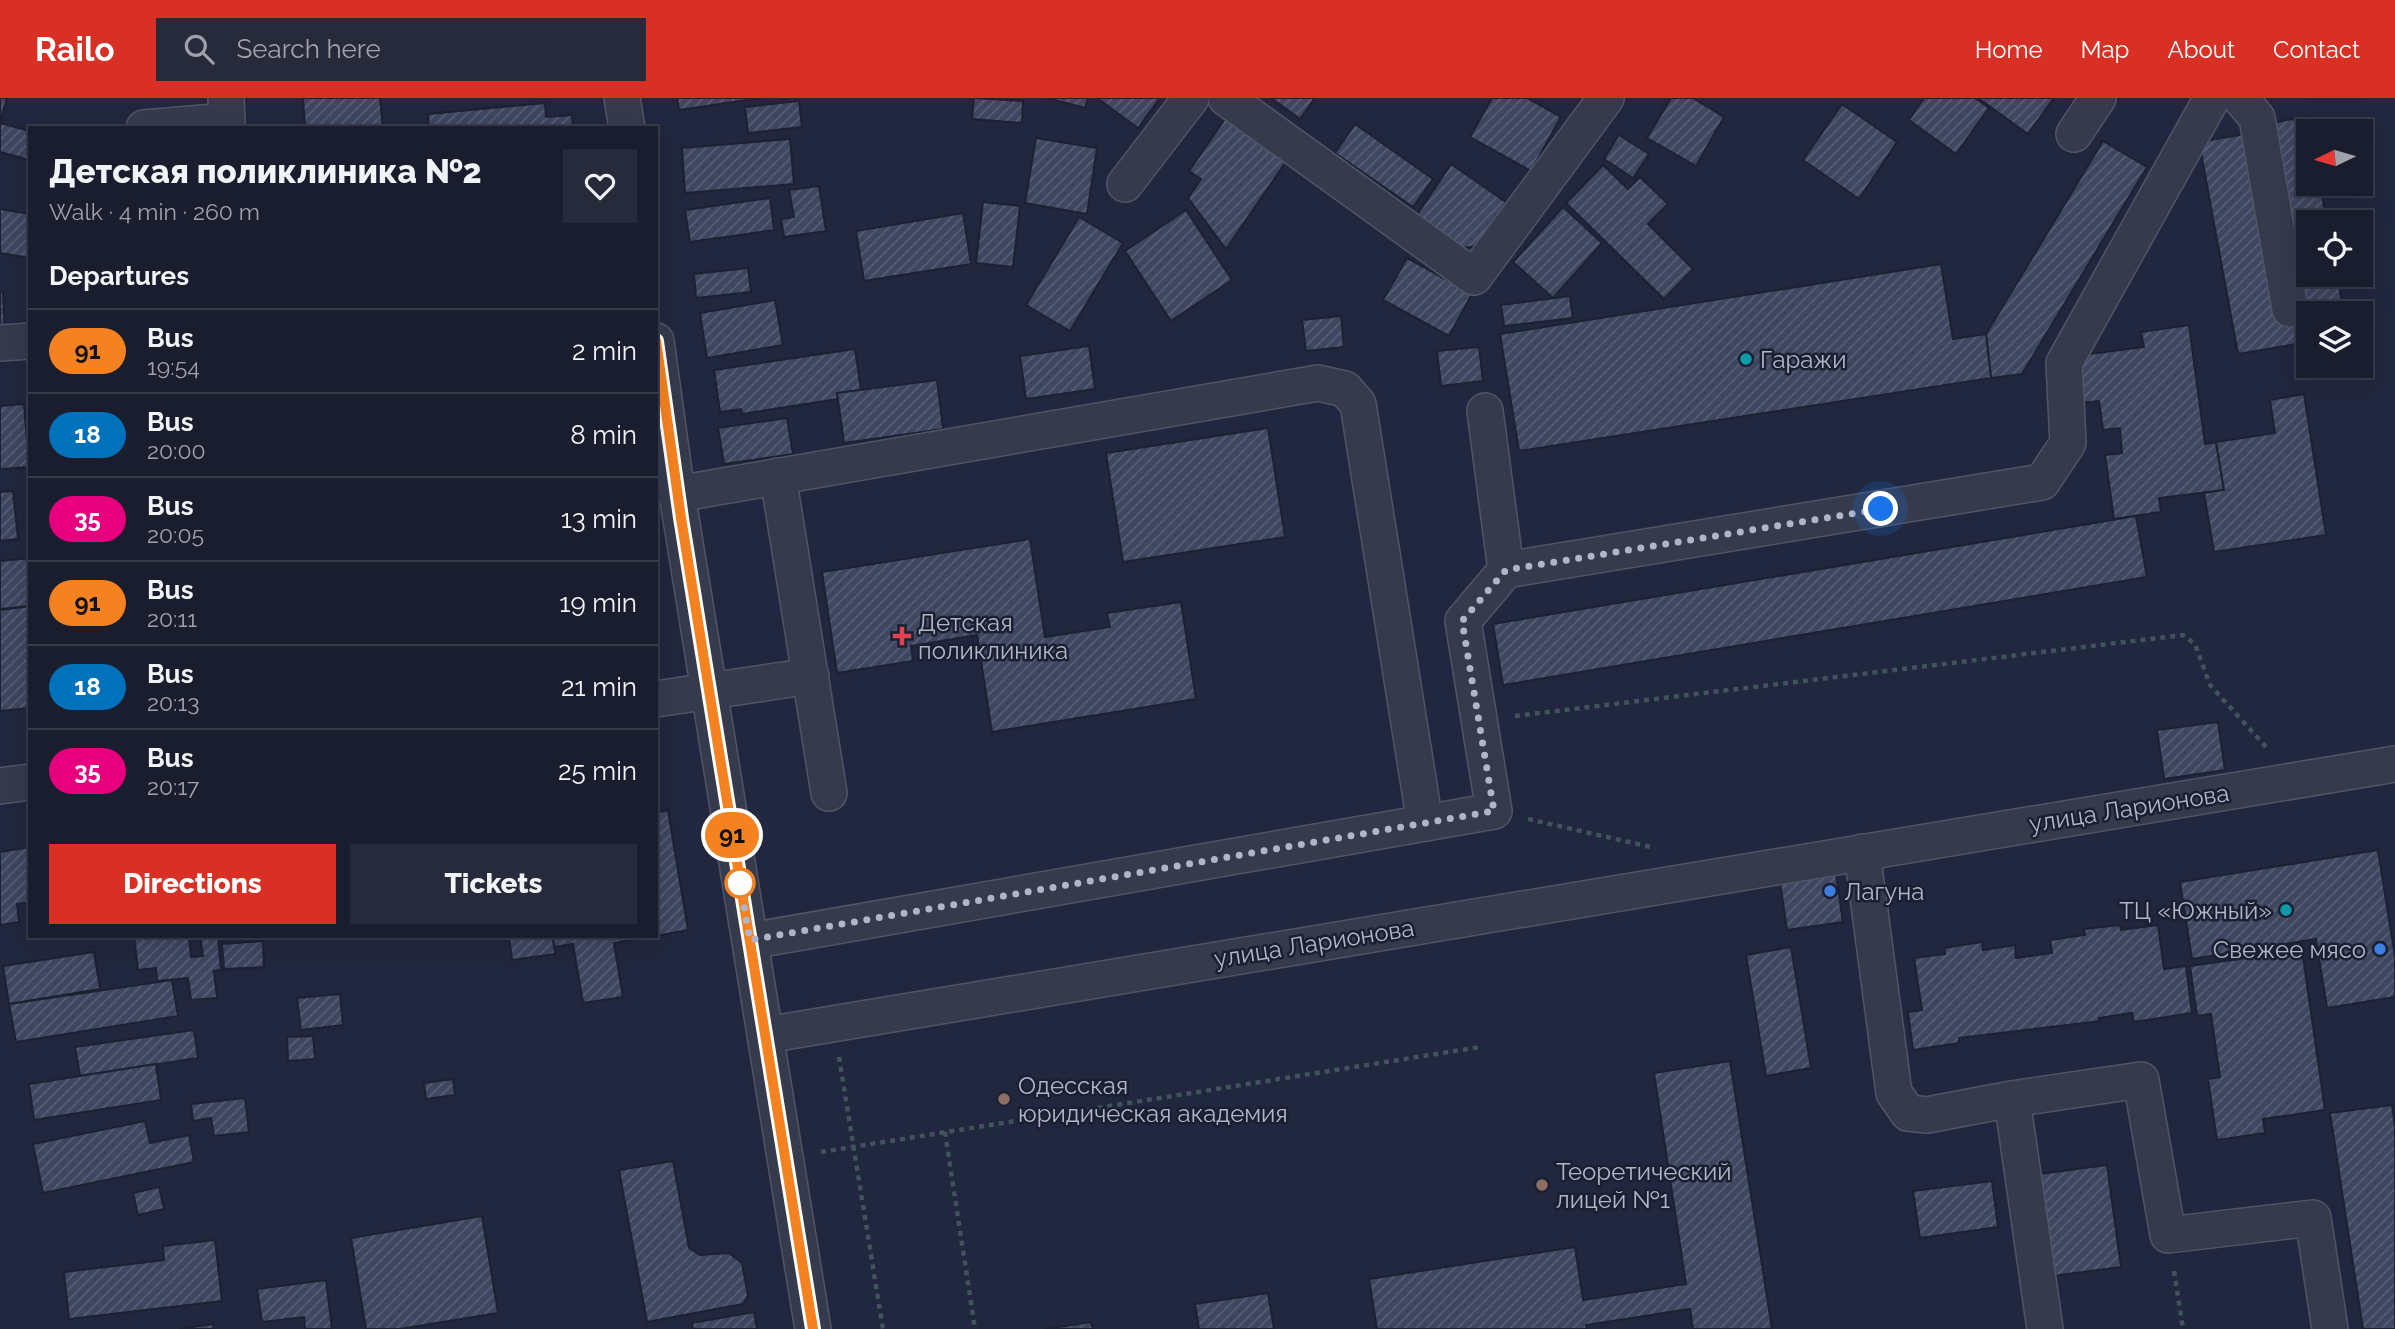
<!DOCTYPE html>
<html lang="en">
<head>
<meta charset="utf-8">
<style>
  body { margin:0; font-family:Raleway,sans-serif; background:#262a3a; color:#f1f3f6; height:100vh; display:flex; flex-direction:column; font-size:26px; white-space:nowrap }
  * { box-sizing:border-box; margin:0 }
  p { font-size:23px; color:#9fa2aa }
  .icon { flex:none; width:38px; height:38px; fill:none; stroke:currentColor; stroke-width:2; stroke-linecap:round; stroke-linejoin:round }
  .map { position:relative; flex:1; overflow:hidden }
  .details { position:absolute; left:28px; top:28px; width:630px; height:812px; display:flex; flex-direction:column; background:#191d2e; border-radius:0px; box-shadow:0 7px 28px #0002,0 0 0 2px #373b4a }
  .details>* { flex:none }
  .badge { padding:0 14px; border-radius:23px; font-size:24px; line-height:46px }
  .needle { width:46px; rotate:265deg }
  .tools { position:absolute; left:2296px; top:21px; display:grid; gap:14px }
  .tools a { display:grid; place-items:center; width:77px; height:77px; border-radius:0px; background:#191d2e; box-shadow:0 7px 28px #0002,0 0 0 2px #373b4a; font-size:35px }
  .you { position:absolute; width:35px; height:35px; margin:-18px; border:5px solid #fff; border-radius:50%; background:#1a73e8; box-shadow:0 0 0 10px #1a73e833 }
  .map>.badge { position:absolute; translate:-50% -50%; box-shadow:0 0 0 4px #fff }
  h2 { padding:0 21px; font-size:26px; line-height:63px }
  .round { display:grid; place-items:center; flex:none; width:74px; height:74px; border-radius:0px; background:#262a3a }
  .headline { display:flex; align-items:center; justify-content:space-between; height:119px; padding:0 21px }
  h1 { font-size:33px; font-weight:800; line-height:52px }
  .cta { display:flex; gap:14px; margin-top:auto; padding:14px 21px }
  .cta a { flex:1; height:80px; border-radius:0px; background:#d93025; color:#fff; font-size:28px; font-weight:800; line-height:80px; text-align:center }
  .cta a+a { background:#262a3a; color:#f1f3f6 }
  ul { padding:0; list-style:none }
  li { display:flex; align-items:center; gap:21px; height:84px; padding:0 21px; border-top:2px solid #373b4a }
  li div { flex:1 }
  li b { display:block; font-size:26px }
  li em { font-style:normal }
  li .badge { min-width:77px; font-weight:700; text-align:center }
  header { display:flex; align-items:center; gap:42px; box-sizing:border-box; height:98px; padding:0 35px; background:#d93025; color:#fff }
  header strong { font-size:33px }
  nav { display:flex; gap:38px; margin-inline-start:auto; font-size:24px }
  .search { width:490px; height:63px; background:#262a3a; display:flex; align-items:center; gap:18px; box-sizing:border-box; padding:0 24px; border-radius:0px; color:#9fa2aa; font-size:26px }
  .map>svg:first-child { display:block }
  .building { fill:url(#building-hatch); stroke:#1c2134; stroke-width:2 }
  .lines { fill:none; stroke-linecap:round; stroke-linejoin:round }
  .minor-casing { stroke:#505568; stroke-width:38 }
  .path { stroke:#41535c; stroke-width:4.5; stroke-dasharray:5 5; stroke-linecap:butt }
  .minor { stroke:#353a4d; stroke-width:35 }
  .line-casing { stroke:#fff; stroke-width:16 }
  .line { stroke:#f58220; stroke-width:10 }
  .walk { stroke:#b0b5c9; stroke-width:7; stroke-dasharray:0 12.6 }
  .culture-dot { fill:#0f9aa8; stroke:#1a1f32; stroke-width:2.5 }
  .health-dot { fill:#e0444e; stroke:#1a1f32; stroke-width:2.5 }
  .stop-dot { fill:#fff; stroke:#f58220; stroke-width:3.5 }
  .shop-dot { fill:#3f7fe0; stroke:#1a1f32; stroke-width:2.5 }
  .education-dot { fill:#8d6e63; stroke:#1a1f32; stroke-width:2.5 }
  .labels { text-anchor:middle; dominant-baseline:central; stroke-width:5; stroke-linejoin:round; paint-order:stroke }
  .poi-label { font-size:24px; fill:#b0b5c9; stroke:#1a1f32; text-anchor:start }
  .street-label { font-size:24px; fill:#b0b5c9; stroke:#1a1f32 }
</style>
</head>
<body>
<header>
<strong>Railo</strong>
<div class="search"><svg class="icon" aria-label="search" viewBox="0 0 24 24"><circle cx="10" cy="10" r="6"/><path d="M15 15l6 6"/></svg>Search here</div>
<nav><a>Home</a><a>Map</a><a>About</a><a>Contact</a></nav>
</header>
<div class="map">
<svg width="2395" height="1231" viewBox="0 0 2395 1231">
  <defs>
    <pattern id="building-hatch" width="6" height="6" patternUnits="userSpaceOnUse" patternTransform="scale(1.75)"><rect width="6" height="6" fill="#3f4660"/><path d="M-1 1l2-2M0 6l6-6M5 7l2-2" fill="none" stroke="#585e75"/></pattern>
  </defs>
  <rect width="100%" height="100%" fill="#21273e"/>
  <g class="building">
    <path d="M0,0h7l-7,25 30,8v29l-30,-8z"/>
    <path d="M303,0h77l3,30h-78z"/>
    <path d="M677,0h84l-82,12z"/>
    <path d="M974,0l49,3 -1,22 -50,-4z"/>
    <path d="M1047,0h41l-3,10z"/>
    <path d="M1097,0h63l-22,30z"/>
    <path d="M1271,0h44l-15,21z"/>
    <path d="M1492,0h35l34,19 -30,54 -61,-34z"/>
    <path d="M1671,0h22l31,19 -28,49 -49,-28z"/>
    <path d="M1924,0h51l14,10 -33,46 -47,-34z"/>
    <path d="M1978,0h76l-26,36z"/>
    <path d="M799,3l3,26 -54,6 -3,-26z"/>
    <path d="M545,5l1,14 26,-2 1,13h-144l-1,-14z"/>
    <path d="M1842,6l55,38 -38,57 -56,-39z"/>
    <path d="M1227,18l61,43 -62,90 -38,-51 13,-19 -12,-8z"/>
    <path d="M2308,18l2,15 -2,53h12l7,38h-19v53h29l7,38h-36v29l-70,12 -39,-212 46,-8 26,-11z"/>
    <path d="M1355,26l78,55 -20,28 -78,-54z"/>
    <path d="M1619,37l30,19 -16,24 -29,-19z"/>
    <path d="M1036,40l61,10 -10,66 -62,-11z"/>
    <path d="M790,41l4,45 -109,9 -3,-45z"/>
    <path d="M2103,43l44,26 -125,207 -31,4 -5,-44z"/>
    <path d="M1451,66l62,43 -25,37 -24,4 -47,-33z"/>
    <path d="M1603,67l25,24 12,-12 28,27 -20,20 45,45 -29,30 -98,-96z"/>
    <path d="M819,88l7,45 -42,6 -3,-18 13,-2 -5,-27z"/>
    <path d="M770,100l4,32 -84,12 -5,-32z"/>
    <path d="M983,104l37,4 -7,61 -37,-4z"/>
    <path d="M1563,109l39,36 -49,55 -40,-36z"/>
    <path d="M0,111l30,5v44l-30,-5z"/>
    <path d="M1186,112l46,70 -61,41 -46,-70z"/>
    <path d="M963,115l8,51 -107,17 -8,-50z"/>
    <path d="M1079,119l44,26 -53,88 -44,-26z"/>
    <path d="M1407,160l65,36 -23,42 -66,-36z"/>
    <path d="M1941,166l12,75 33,-5 5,44 -472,73 -19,-117z"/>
    <path d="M748,170l3,24 -55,6 -2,-24z"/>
    <path d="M0,194h3l2,42h-5z"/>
    <path d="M1570,198l3,22 -69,8 -3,-21z"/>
    <path d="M775,202l8,45 -76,13 -7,-45z"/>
    <path d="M1341,218l3,31 -38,4 -4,-31z"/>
    <path d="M2189,227l16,119 11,-2 8,48 -65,8 2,14 -47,7 -9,-64 17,-2 -2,-25 -17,2 -4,-29 -18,2 -6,-47 69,-9 -3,-15z"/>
    <path d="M1089,248l6,43 -69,10 -6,-43z"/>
    <path d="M1479,249l4,34 -42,5 -4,-35z"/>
    <path d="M855,251l6,41 -24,3 1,6 -96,15 -1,-5 -21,3 -6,-42z"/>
    <path d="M937,282l6,49 -99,14 -7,-50z"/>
    <path d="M2304,296l22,141 -112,17 -10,-59 20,-3 -8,-48 59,-9 -5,-33z"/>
    <path d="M24,306l5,63 -29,2v-63z"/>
    <path d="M787,320l6,36 -69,10 -6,-36z"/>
    <path d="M1268,330l17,109 -162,25 -17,-109z"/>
    <path d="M13,393l5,48 -18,2v-49z"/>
    <path d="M2136,418l11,61 -644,108 -10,-61z"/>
    <path d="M1030,441l15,98 65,-10 -3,-14 74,-11 15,97 -204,33 -15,-97 -66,11 2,15 -76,12 -15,-101z"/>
    <path d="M30,460v48l-30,3v-48z"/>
    <path d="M30,508v102l-30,3v-101z"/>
    <path d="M2218,624l7,48 -61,9 -7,-49z"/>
    <path d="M668,712l20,120 -32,6v-123z"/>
    <path d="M30,749v55l-13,2 2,18 -19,3v-73z"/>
    <path d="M2378,752l17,107v40l-68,11 -11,-69 -124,20 -12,-77z"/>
    <path d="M1836,776l7,48 -56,8 -7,-48z"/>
    <path d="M2120,827l1,5 37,-5 6,44 22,-3 6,47 -58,9 -2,-9 -33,5 1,3 -141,17v5l-46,7 -5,-38 14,-2 -8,-52 31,-4 -1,-6 38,-6 1,8 32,-5 1,13 36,-5 -2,-13 35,-5 -1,-6z"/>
    <path d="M134,838h55l2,21 12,-1 -3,-20h18l3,34 -7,1 3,27 -26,2 -3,-22 -31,3 -1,-13 -18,2z"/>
    <path d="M509,838h44l2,18 -43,6z"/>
    <path d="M553,838h101l-40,7 9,54 -40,6 -10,-59 -19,3z"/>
    <path d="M263,843l1,26 -40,2 -2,-25z"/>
    <path d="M1791,849l20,121 -45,8 -20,-121z"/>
    <path d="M2302,852l23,160 -62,9 2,14 -48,7 -9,-61 12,-2 -9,-63 -14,2 -7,-50z"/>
    <path d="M94,854l6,37 -91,15 -6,-38z"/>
    <path d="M172,882l6,36 -162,26 -7,-38z"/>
    <path d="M340,896l3,31 -42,5 -4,-32z"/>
    <path d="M194,932l4,28 -118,18 -5,-29z"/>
    <path d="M313,938l2,23 -27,2 -1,-24z"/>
    <path d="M1730,963l42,268h-79l-3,-20 -104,16 1,4h-210l-8,-50 206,-32 8,53 103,-16 -32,-211z"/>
    <path d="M156,966l5,36 -127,20 -5,-36z"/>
    <path d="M453,981l2,16 -29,4 -2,-16z"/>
    <path d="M245,1000l4,34 -35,4 -3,-18 -18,3 -2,-17z"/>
    <path d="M2392,1007l3,22v202h-32l-33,-216z"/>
    <path d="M145,1023l5,22 39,-8 5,27 -151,31 -10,-49z"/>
    <path d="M673,1063l16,87 11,7 29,-2 13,10 6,33 -5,8 -96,18 -28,-152z"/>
    <path d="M2107,1067l14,102 -76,10 -13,-102z"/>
    <path d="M1992,1083l6,46 -78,11 -7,-47z"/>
    <path d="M159,1089l5,22 -26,6 -5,-22z"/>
    <path d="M482,1118l16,97 -98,16h-34l-15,-91z"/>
    <path d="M215,1142l7,61 -153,18 -5,-47 100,-12 -1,-14z"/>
    <path d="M326,1182l6,49h-27l-1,-12 -42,5 -5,-33z"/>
    <path d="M1268,1195l6,36h-75l-4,-25z"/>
    <path d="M754,1214l3,17h-64l-1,-6z"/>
    <path d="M1091,1224l2,7h-47z"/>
    <path d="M213,1226l1,5h-35z"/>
  </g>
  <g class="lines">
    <g class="minor-casing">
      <g id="minor">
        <path d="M622,0l5,30"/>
        <path d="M1226,0l248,179 132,-179"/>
        <path d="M2240,0l17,20 33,191"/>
        <path d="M144,30l83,-7 -1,-23"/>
        <path d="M2074,36l24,-36"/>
        <path d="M1125,86l66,-86"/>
        <path d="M656,243l21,153 136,835"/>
        <path d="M0,245l30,-2"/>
        <path d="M1485,313l21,159"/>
        <path d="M778,378l51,317"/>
        <path d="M677,396l641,-111 27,6 13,15 67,419"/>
        <path d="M656,601l155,-23"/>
        <path d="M0,688l30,-4"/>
        <path d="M1862,754l32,241 14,20 19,2 85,-16 33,230"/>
        <path d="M750,843l744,-130 -31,-190 43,-51 536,-88 26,-39 -4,-80 148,-265"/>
        <path d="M766,937l1629,-271"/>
        <path d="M2012,1001l129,-19 27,155 145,-17 17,111"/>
      </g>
    </g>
    <g class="path">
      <path d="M1515,618l668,-81 12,9 15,41 57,63"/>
      <path d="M1528,721l127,29"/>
      <path d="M839,959l44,272"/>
      <path d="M945,1034l30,197"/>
      <path d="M821,1054l659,-105"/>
      <path d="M2174,1173l9,58"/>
    </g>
    <use href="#minor" class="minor"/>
  </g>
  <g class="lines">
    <g class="line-casing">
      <path id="line" d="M656,243l25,177 132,811"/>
    </g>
    <use href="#line" class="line"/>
    <path class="walk" d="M740,785l10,57 744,-129 -32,-190 44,-51 375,-61"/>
  </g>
  <g class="culture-dot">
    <circle cx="1746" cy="261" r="7"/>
    <circle cx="2286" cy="812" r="7"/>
  </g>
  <path class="health-dot" d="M898.5 527.5h7v7h7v7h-7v7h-7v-7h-7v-7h7z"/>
  <circle class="stop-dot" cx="740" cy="785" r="14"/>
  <g class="shop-dot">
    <circle cx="1830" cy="793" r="7"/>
    <circle cx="2380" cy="851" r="7"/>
  </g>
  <g class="education-dot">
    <circle cx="1004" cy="1001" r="7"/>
    <circle cx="1542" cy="1087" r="7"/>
  </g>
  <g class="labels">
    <g class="poi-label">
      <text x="1760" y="261">Гаражи</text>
      <text x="918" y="524">Детская<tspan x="918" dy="28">поликлиника</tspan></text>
      <text x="1844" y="793">Лагуна</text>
      <text x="2272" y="812" text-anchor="end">ТЦ «Южный»</text>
      <text x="2366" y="851" text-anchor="end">Свежее мясо</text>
      <text x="1018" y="987">Одесская<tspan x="1018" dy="28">юридическая академия</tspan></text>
      <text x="1556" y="1073">Теоретический<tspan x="1556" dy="28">лицей №1</tspan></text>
    </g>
    <g class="street-label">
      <text transform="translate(2129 710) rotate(-9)">улица Ларионова</text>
      <text transform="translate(1314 845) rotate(-9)">улица Ларионова</text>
    </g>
  </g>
</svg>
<div class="tools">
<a><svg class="needle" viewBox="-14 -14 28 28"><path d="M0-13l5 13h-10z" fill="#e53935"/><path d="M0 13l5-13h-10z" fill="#9fa2aa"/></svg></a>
<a><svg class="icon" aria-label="locate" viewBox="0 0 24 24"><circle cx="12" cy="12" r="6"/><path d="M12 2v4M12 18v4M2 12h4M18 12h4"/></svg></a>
<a><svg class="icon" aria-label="layers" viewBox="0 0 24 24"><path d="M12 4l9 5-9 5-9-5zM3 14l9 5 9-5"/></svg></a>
</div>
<div class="you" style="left:1881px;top:411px"></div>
<b class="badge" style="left:732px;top:737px;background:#f58220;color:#111">91</b>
<section class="details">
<div class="headline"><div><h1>Детская поликлиника №2</h1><p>Walk · 4 min · 260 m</p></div><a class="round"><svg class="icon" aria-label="heart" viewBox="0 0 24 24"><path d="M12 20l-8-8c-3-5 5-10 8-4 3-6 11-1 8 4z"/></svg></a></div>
<h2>Departures</h2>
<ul>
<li><span class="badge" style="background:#f58220;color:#111">91</span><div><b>Bus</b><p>19:54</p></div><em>2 min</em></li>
<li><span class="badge" style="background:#0072bc;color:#fff">18</span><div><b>Bus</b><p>20:00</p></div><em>8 min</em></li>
<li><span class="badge" style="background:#e6007e;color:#fff">35</span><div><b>Bus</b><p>20:05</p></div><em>13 min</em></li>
<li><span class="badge" style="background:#f58220;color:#111">91</span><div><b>Bus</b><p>20:11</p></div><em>19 min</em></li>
<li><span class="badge" style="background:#0072bc;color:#fff">18</span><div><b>Bus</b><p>20:13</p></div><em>21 min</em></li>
<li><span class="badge" style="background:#e6007e;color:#fff">35</span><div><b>Bus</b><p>20:17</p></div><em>25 min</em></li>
</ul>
<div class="cta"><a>Directions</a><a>Tickets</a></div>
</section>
</div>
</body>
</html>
